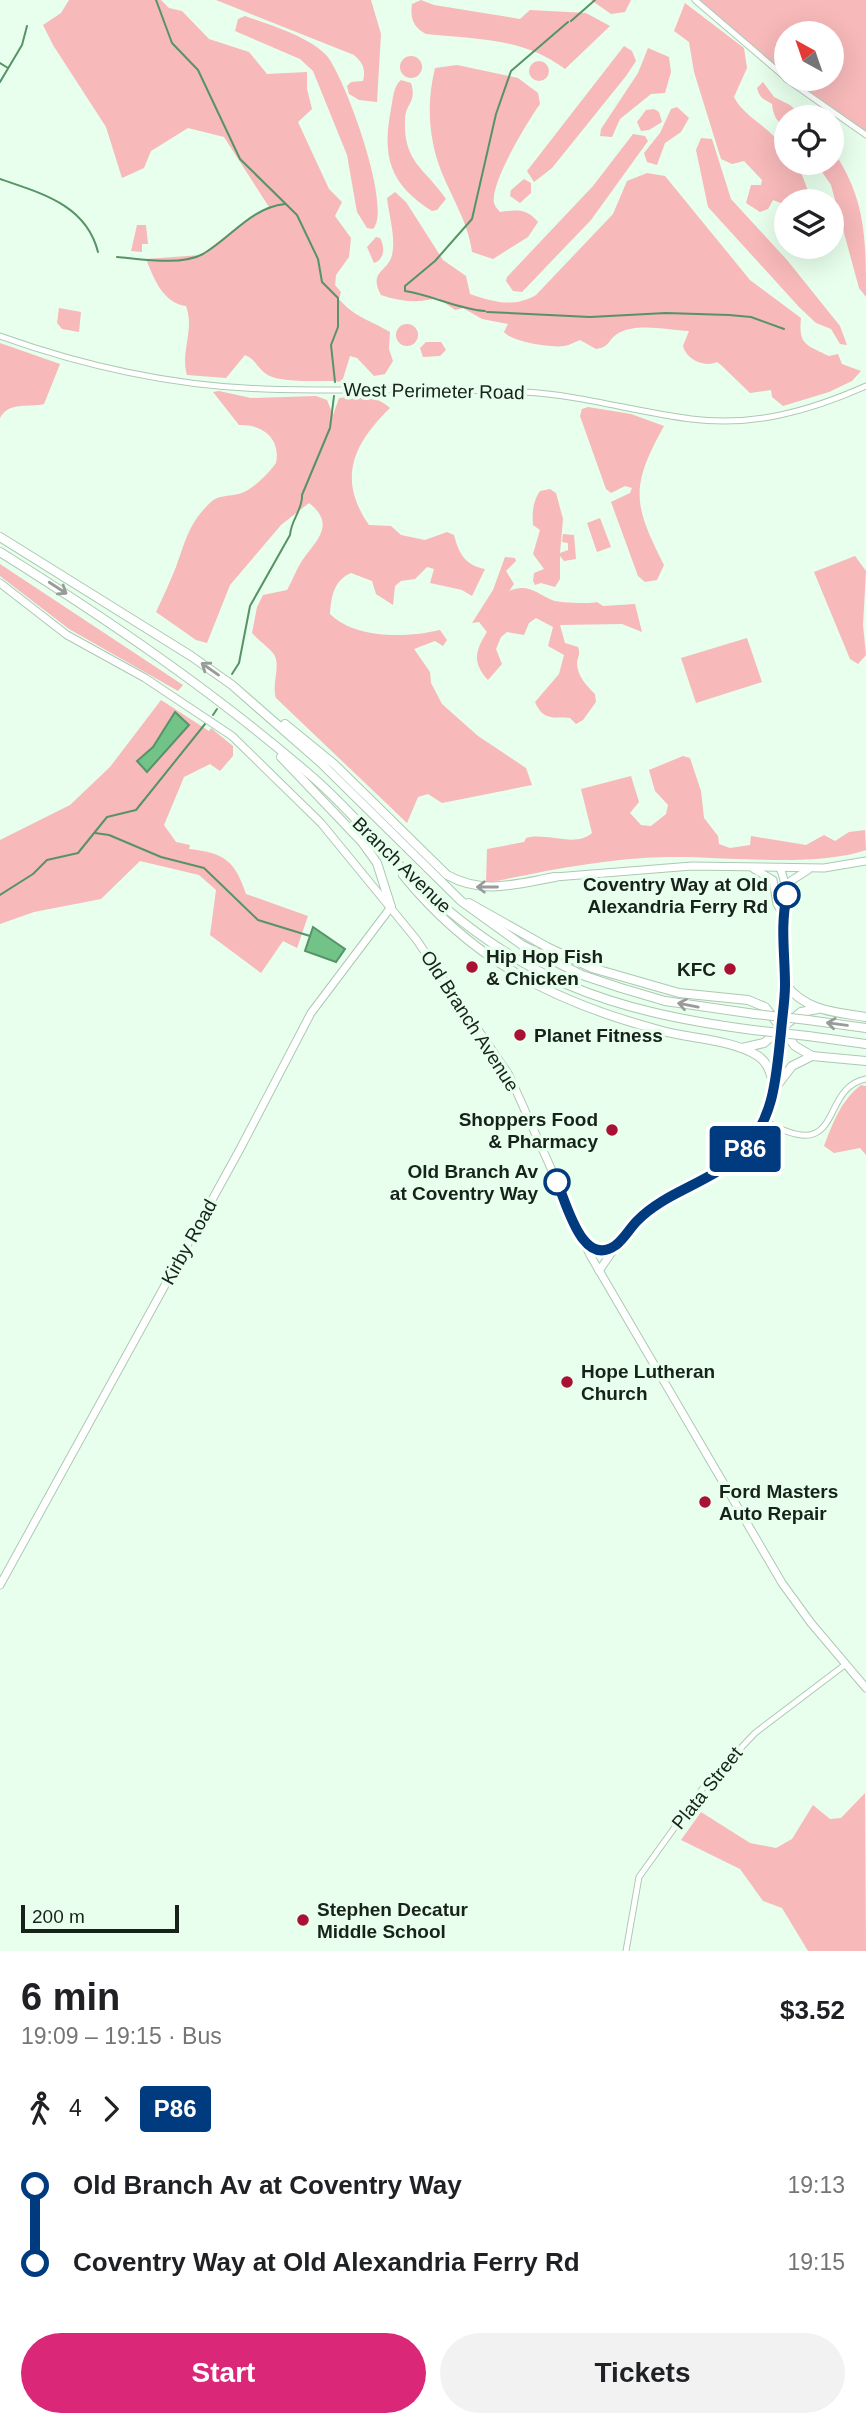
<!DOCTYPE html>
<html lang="en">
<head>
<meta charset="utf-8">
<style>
  body { margin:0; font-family:Arial,sans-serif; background:#f2f2f2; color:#202124; height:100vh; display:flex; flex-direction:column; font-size:26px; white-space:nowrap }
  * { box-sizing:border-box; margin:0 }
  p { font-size:23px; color:#757577 }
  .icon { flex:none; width:38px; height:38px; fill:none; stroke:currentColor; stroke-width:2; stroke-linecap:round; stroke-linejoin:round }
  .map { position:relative; height:1951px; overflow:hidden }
  .side { display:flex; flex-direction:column; background:#fff; flex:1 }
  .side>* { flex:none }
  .badge { padding:0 14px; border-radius:5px; font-size:24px; line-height:46px }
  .needle { width:46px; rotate:320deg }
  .controls { position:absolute; left:774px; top:21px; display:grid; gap:14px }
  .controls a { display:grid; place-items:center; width:70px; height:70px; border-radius:50%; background:#fff; box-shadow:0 7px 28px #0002; font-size:35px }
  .scale { position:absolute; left:21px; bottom:18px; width:158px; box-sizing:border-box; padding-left:7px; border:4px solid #17221a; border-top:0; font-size:19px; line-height:24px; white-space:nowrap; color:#17221a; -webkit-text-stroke:5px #e7ffec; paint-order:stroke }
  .map>.badge { position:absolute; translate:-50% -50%; box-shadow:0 0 0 4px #fff }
  .legs { display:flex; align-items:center; gap:10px; height:77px; padding:0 21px; font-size:23px }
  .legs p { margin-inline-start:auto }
  .overview { display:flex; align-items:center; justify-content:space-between; height:119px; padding:0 21px }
  h1 { font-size:38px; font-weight:700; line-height:52px }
  .primary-button { display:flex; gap:14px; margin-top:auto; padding:14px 21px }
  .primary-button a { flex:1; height:80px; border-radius:42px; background:#db2777; color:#fff; font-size:28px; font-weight:700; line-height:80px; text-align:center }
  .primary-button a+a { background:#f2f2f2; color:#202124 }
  ul { padding:0 21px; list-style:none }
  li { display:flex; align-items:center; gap:24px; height:77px; font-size:26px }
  li i { display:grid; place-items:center; width:10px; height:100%; margin:0 9px; background:currentColor }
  li i::after { content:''; width:18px; height:18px; margin:-9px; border:5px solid; border-radius:50%; background:#fff }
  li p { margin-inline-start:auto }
  li:first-child i { background:linear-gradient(#0000 50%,currentColor 0) }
  li:last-child i { background:linear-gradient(currentColor 50%,#0000 0) }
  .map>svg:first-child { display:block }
  .green { fill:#f7b9ba }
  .water { fill:#71c388; stroke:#569367; stroke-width:2 }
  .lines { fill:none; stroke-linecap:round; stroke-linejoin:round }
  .stream { stroke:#569367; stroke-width:2 }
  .minor-casing { stroke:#acc9b2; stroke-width:7 }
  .major-casing { stroke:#acc9b2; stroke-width:9 }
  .highway-casing { stroke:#acc9b2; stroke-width:10 }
  .minor { stroke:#fff; stroke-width:5 }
  .major { stroke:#fff; stroke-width:7 }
  .highway { stroke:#fff; stroke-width:8 }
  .highway-bridge-casing { stroke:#acc9b2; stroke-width:10; stroke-linecap:butt }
  .highway-bridge { stroke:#fff; stroke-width:8 }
  .oneway { stroke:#979c98 }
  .line-1-casing { stroke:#fff; stroke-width:16 }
  .line-1 { stroke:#003b80; stroke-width:10 }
  .stop-1-dot { fill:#fff; stroke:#003b80; stroke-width:3.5 }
  .poi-dot { fill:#a91134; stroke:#e7ffec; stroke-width:2.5 }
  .labels { text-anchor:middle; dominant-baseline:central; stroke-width:7; stroke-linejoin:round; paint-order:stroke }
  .street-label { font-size:19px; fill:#17221a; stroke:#e7ffec }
  .stop-label { font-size:19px; font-weight:bold; fill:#17221a; stroke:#e7ffec; text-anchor:end }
  .poi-label { font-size:19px; font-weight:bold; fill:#17221a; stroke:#e7ffec; text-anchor:start }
</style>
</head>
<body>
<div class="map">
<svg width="866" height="1951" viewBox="0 0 866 1951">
  <rect width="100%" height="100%" fill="#e7ffec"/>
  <g class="green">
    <path d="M69,0h92l8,8 13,3 27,28 40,13 18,22 40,-2v17l5,20 -14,13 31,67 13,13 -7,14 16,22 -2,19 -13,18 -1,10 6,7 -2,7c15,18 31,21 51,33l-1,17 4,12 -8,13 -11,2 -17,-18 -7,-2 -8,26c-16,-3 -63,3 -77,-9 -9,-7 -9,-13 -20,-18l-19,23 -39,-3c-7,-23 8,-45 -1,-69 -23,-3 -32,-27 -40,-47l55,-4 48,-37 20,-11 -45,-70 -36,-9 -37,23 -7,17 -22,10 -16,-51 -53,-82 -10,-20 18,-12z"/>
    <path d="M216,0h155l10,34 -4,68 -18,-2 -10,-6 -2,-8 4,-4 12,-1c3,-12 0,-18 -9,-26z"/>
    <path d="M421,0l13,5 86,14 10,-9 56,3 24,13 -45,43c-41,-31 -89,-30 -139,-35 -13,-7 -16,-16 -14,-30z"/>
    <path d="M591,0h40l-6,12 -14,2z"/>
    <path d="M700,0h166v131l-74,-52h39v-46h-45v41z"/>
    <path d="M685,3l59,45 3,20 -13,29c11,24 52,35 52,66h7l9,12 10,26h-26v4l-13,-5 -5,9 -8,3 -14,-9 5,-18h10l1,-5 -18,-19 -12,3 -11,-5 -27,-87 -5,-30 -15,-11z"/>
    <path d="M245,16c25,9 64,20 82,40 18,22 66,152 46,173l-6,-1 -10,-16 -10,-57 -34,-84 -13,-12 -65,-28 3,-12z"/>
    <path d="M624,46l8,5 4,10 -10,15 -74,92 -18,14 -7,-11z"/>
    <path d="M648,48l21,9 2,15 -6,21 -14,1 -31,25 -8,18 -12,-1 1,-7 37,-56z"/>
    <circle cx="411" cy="67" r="11"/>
    <circle cx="539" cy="71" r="10"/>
    <path d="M457,65l61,13 20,15 2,11c-12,17 -50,79 -46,99 1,4 4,6 6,9 17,-2 26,-4 38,10l-10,15 -35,22 -21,-7c-4,-32 -23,-58 -33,-87 -11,-32 -12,-64 -4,-97z"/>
    <path d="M401,80l10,3c6,20 -5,19 -6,36 -2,44 20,49 41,80l-9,11 -5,1c-43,-27 -50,-55 -41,-102 2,-10 2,-22 10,-29z"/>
    <path d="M763,82l11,15 16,8 13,12h-17v12c-9,-8 -13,-13 -14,-25 -8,-5 -12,-5 -15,-16z"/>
    <path d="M677,107l12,11 -8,14 -16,11 -8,22 -10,-3 -3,-9 16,-20 11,-24z"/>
    <path d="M654,109l5,3 3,10 -13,8 -8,1 -4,-9 9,-12z"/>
    <path d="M633,134l12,2 3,5 -57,79 -69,72 -9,-1 -7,-10 1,-4 86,-91z"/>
    <path d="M701,138l11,1 19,60 56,61 53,66 7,19 -7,-1 -9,-15 -15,-6 -17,-16 -91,-100 -12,-57z"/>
    <path d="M831,148c35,49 35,90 35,149l-7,-9 -28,-103 -15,-22h15z"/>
    <path d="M647,173l18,3 85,104 51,38c-3,27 6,27 28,38l9,-2 4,10 19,7 -9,10 -23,11 -46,14 -11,-9 -1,-7 -21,3 -29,-28 -4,-3c-13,6 -31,-3 -34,-16l6,-15c-21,-1 -54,-9 -72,3 -9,6 -7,13 -21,15l-16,-9c-6,2 -10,5 -16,6 -14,2 -52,-4 -60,-14l4,-8 -26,-5 -19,-11 -8,2 -17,-12c-20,5 -37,4 -57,-3 -13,-24 7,-23 11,-40 4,-18 -3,-39 -5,-57l8,-6 11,10 37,58 23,16 4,18c23,8 44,14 66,1l77,-81 14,-33z"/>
    <path d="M524,179l7,4v10l-11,10 -10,-7 1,-6z"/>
    <path d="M137,225h9l2,19h-6v8l-11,-1z"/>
    <path d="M376,237l4,1c5,9 5,21 -6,25l-7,-16z"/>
    <path d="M59,308l22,4 -2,20 -17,-3 -5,-6z"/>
    <circle cx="407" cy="335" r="11"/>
    <path d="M426,342h15l5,8 -6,6 -17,1 -3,-9z"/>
    <path d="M0,343l60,21 -16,40c-16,4 -35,-3 -44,14z"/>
    <path d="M219,391l32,7 65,-2 11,4 6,15 6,-17c21,-2 34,-4 51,10 -37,36 -53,71 -21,117l22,1 10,9 24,5 22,-8 7,3c5,19 11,30 31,34l-13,27 -10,-6 -32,-7 4,-14 -7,-2 -12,12 -14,2 -6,5 -2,19 -17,-11 -4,-13 -21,-8c-17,7 -20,24 -21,41 25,25 76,24 110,16l7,10 -4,6 -8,-5 -21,8 16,23 1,11 11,21 36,32 48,32 6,17 -90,18 -14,-9 -10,3 -11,26 -131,-125c-5,-14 6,-34 -3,-45 -6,-7 -15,-13 -21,-20l5,-26 6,-12 24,-5c5,-9 8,-17 13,-26 12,-20 39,-38 9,-61l-28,22 -51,60 -23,58 -11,-3 -40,-28c7,-15 14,-30 20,-45 10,-27 13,-45 36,-66 9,-7 22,-4 32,-9 12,-6 24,-18 32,-29 5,-25 -14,-39 -37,-38l-26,-33z"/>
    <path d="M588,407l43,7 33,12c-34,61 -31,78 0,139l-7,15 -12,2 -7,-6 -27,-74 19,-9 2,-5 -7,-2 -14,7 -5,-4 -26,-73 2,-7z"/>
    <path d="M550,489l6,4 7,26 -3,34 8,-3v-7l-6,-1 1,-8 11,1 2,24 -12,2 -4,-5v23l-5,8 -14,-4 -6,2 -2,-4 1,-8 10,-4 -11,-15 7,-24 -7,-5c-1,-13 0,-24 7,-34z"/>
    <path d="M600,518l11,29 -14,5 -10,-29z"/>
    <path d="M855,556l11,15 -3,54 3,30 -8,9 -8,-5 -36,-87z"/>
    <path d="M505,557l10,1 1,3 -10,10 8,13 -5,7c19,-8 27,2 43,9 6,3 37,4 45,2l6,4 32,-2 7,28 -20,-8 -62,1 5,18 13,4c3,8 -1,10 -1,17 1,13 9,21 18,30l1,8 -13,18 -7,4 -6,-6c-16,-1 -27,3 -35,-16l24,-28 5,-19 -16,-9 5,-19 -17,-9 -7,5 -5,12 -17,-3 -6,5 -5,12 6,15 -14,16c-16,-17 -13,-29 -1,-48l-8,-10 -7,1 21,-33z"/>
    <path d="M0,564l183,121 -5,6 -109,-62 -69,-53z"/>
    <path d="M747,638l15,44 -66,21 -15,-45z"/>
    <path d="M161,700l48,31 2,-3 22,18v10l-13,15 -10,-7 -26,13 -20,48 12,17 14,3 -1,4c36,4 46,12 57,45l62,22 -11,32 -14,-7 -22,32 -51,-38 6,-45 -17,-15 -59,-14 -39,38 -67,13 -34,12v-84l70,-35 40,-38z"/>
    <path d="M683,756l7,2 11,33 3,27 14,18 1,8 11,4 20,-3 1,-9 55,9 18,-10 11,6 14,-9 16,-2 1,20c-53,18 -141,6 -199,7 -61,1 -121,14 -181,26l1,-34 37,-7 2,-4c22,-6 49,10 66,-5l-11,-44 50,-13 8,26 -9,11 11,12 10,1 15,-12 2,-9 -13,-14 -6,-21z"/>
    <path d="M861,1085l5,1v69l-6,-7 -26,5 -10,-7c9,-23 17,-46 37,-61z"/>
    <path d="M865,1793l1,158h-58l-26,-43 -19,-7 -23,-32 -59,-29 20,-28 49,31 26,5 16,-9 21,-34 17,14 11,-1z"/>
  </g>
  <g class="water">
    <path d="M175,712l14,13 -42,47 -10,-11 16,-14z"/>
    <path d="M313,927l32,22 -9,13 -31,-11z"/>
  </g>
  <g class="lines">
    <g class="stream">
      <path d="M156,0l16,43 26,27 42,89 57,56 21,44 4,23 16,16v29l-7,18 4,37"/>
      <path d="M571,21l24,-21"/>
      <path d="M0,63l8,5"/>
      <path d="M0,82l22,-37 5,-19"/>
      <path d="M0,179c40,14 86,25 98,73"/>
      <path d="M117,257c24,2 64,9 86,-3 29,-17 47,-46 82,-50"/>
      <path d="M485,311c-28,-2 -53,-16 -80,-20v-5l30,-25 37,-42 24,-105 15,-43 57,-49"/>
      <path d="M487,312l103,5 76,-4 63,2 22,2 33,12"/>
      <path d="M232,674l7,-11 11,-57 40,-71c1,-15 13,-26 12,-40l28,-67 4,-32"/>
      <path d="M213,715l4,-6"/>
      <path d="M95,833l14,2 52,22 43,11 54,52 52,16"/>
      <path d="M0,895l33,-21 14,-14 31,-7 29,-36 29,-7 69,-86"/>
    </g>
    <g class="minor-casing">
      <g id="minor">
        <path d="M695,0l91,78"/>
        <path d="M786,79l80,56"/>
        <path d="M0,336c84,30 175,50 264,53 87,3 174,-2 260,3 57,3 111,20 167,27 62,8 119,-8 175,-33"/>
        <path d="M765,1121c81,46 53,-33 101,-42"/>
        <path d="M626,1951l13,-74 64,-89 52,-55 91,-69"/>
      </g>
    </g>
    <g class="major-casing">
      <g id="major">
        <path d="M0,583l67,52 78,43 87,58 89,87 95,116 93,136 81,180 192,328 29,40 55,65"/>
        <path d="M754,869l19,11 4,24 6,10"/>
        <path d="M555,877l137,-11 132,2 42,-7"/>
        <path d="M786,884l22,-14"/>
        <path d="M584,1242l18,8 13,-4"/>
        <path d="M599,1271c18,-27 36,-54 64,-70 27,-16 55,-25 77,-47 52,-51 45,-161 43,-229 -1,-24 7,-33 -3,-57"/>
        <path d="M0,1585l240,-436 71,-136 80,-106"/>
      </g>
    </g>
    <g class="highway-casing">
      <g id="highway">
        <path d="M0,537l191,119 41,29 88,77 141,139 61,44 60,30 39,13 44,13 90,13"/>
        <path d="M0,552c110,69 210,137 309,222 36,30 66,68 100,101 107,104 199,136 344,155"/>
        <path d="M285,724l49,40 113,111c36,20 69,9 108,2"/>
        <path d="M281,757l81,85 15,21 14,44"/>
        <path d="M403,875c70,86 151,127 256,155 31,9 72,9 99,26 11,7 13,20 17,32"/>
        <path d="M469,903l78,44 45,21 87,25 69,7 17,7 30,39 17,10 54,5"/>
        <path d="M785,984c21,27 49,28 81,33"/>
        <path d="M808,1020l58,8"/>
        <path d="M808,1036l58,8"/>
        <path d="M742,1048l22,-5 37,-31 17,-3"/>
        <path d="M775,1088l17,-22 20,-10"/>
      </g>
    </g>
    <use href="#minor" class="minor"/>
    <use href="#major" class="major"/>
    <use href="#highway" class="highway"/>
    <g class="highway-bridge-casing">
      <g id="highway-bridge">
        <path d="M755,1014l53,6"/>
        <path d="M753,1030l55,6"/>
      </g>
    </g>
    <use href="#highway-bridge" class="highway-bridge"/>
  </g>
  <defs><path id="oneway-shaft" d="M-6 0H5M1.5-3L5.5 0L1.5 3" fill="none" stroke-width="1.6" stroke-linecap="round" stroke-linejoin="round" transform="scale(1.75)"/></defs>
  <g class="oneway">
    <use href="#oneway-shaft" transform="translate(58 588) rotate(33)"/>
    <use href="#oneway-shaft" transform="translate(210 669) rotate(-145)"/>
    <use href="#oneway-shaft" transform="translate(487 887) rotate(180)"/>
    <use href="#oneway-shaft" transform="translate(688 1005) rotate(-169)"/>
    <use href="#oneway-shaft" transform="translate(837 1024) rotate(-172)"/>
  </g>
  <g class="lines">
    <g class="line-1-casing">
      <path id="line-1" d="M557,1182c10,22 25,87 59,63 8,-6 14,-17 21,-24 30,-31 76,-38 106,-70 32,-33 33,-75 38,-119 1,-15 4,-31 4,-47 0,-31 -5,-60 2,-90"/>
    </g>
    <use href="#line-1" class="line-1"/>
  </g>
  <g class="stop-1-dot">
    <circle cx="787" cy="895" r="12"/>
    <circle cx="557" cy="1182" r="12"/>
  </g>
  <g class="poi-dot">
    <circle cx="472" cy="967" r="7"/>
    <circle cx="730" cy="969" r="7"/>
    <circle cx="520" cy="1035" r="7"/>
    <circle cx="612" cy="1130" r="7"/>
    <circle cx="567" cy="1382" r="7"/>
    <circle cx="705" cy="1502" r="7"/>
    <circle cx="303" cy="1920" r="7"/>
  </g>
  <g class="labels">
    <g class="street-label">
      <text transform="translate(434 391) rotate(1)">West Perimeter Road</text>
      <text transform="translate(402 865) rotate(44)">Branch Avenue</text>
      <text transform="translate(470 1021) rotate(57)">Old Branch Avenue</text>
      <text transform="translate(189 1242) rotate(-61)">Kirby Road</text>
      <text transform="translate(707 1788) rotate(-51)">Plata Street</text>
    </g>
    <g class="stop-label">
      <text x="768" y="884">Coventry Way at Old<tspan x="768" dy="22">Alexandria Ferry Rd</tspan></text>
      <text x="538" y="1171">Old Branch Av<tspan x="538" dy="22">at Coventry Way</tspan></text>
    </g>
    <g class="poi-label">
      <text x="486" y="956">Hip Hop Fish<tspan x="486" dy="22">&amp; Chicken</tspan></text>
      <text x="716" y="969" text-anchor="end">KFC</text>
      <text x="534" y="1035">Planet Fitness</text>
      <text x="598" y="1119" text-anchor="end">Shoppers Food<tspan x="598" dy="22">&amp; Pharmacy</tspan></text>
      <text x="581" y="1371">Hope Lutheran<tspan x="581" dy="22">Church</tspan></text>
      <text x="719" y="1491">Ford Masters<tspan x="719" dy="22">Auto Repair</tspan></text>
      <text x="317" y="1909">Stephen Decatur<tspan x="317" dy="22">Middle School</tspan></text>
    </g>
  </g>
</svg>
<div class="controls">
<a><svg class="needle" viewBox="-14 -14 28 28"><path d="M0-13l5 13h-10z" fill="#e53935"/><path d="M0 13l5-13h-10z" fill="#757577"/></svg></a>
<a><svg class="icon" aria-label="locate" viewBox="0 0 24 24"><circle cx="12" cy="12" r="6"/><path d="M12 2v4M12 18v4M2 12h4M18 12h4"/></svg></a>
<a><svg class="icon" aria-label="layers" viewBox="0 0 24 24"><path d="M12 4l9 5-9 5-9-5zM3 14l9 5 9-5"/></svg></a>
</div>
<div class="scale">200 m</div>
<b class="badge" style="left:745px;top:1149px;background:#003b80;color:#fff">P86</b>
</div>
<section class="side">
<div class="overview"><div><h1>6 min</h1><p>19:09 – 19:15 · Bus</p></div><b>$3.52</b></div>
<div class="legs"><svg class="icon" aria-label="walk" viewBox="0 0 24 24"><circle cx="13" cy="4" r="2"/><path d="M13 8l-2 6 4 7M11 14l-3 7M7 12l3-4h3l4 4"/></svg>4<svg class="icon" aria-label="forward" viewBox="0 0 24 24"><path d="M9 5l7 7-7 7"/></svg><b class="badge" style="background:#003b80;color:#fff">P86</b></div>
<ul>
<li><i style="color:#003b80"></i><b>Old Branch Av at Coventry Way</b><p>19:13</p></li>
<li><i style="color:#003b80"></i><b>Coventry Way at Old Alexandria Ferry Rd</b><p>19:15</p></li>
</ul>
<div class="primary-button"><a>Start</a><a>Tickets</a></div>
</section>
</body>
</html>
